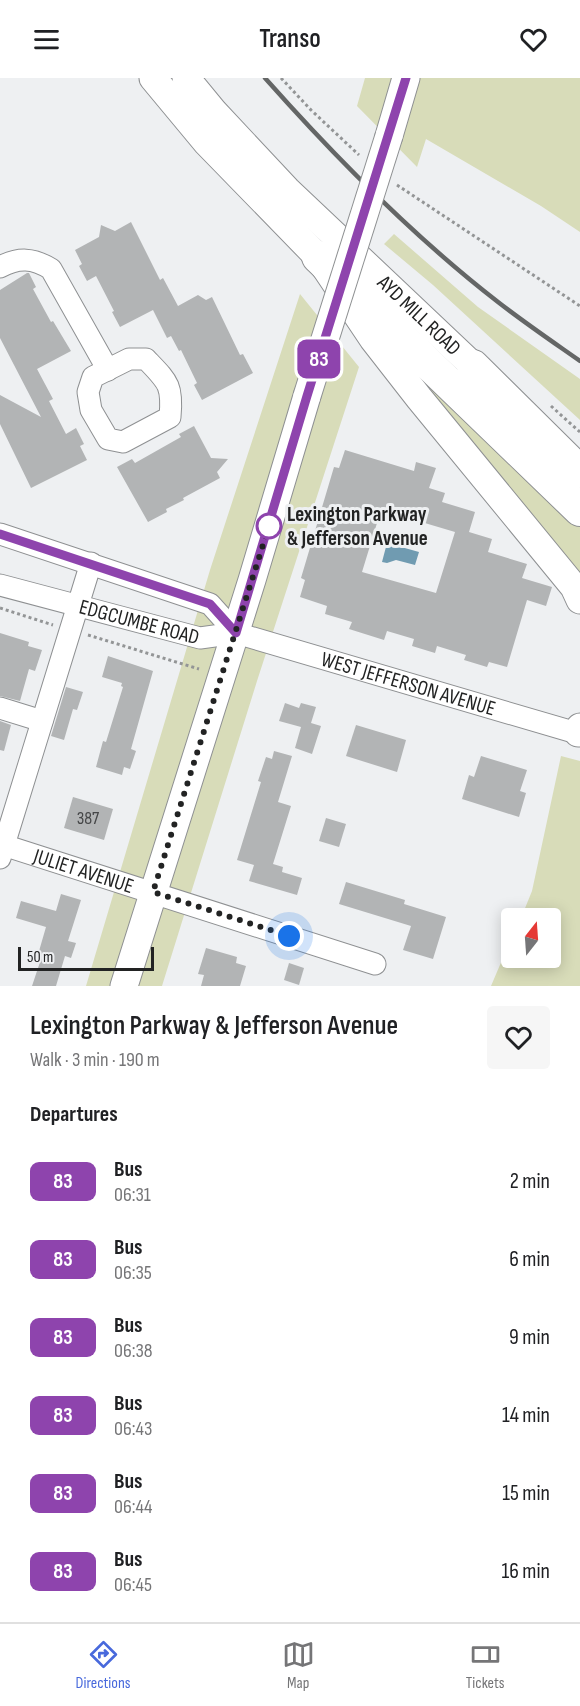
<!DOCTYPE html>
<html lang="en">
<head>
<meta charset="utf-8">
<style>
  body { margin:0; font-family:"Sofia Sans Condensed",sans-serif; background:#f6f6f6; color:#202124; height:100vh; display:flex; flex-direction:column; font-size:22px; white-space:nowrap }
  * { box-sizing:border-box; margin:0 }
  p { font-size:20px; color:#757577 }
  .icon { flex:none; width:33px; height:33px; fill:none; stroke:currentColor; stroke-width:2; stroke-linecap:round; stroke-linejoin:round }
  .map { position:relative; height:908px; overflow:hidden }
  .details { display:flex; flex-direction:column; background:#fff; flex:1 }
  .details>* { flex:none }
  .badge { padding:0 12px; border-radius:9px; font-size:21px; line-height:39px }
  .needle { width:39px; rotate:17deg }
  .controls { position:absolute; left:501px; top:830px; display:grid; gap:12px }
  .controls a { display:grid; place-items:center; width:60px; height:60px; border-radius:6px; background:#fff; box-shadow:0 3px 15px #0003; font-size:30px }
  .scale { position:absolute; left:18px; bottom:15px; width:136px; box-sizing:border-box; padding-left:6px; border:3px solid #222323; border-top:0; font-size:16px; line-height:21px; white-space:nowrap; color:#222323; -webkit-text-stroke:4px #eef0f2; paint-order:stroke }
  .you { position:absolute; width:30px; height:30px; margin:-15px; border:4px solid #fff; border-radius:50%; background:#1a73e8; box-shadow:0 0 0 9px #1a73e833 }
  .map>.badge { position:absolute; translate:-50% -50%; box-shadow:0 0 0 3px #fff }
  h2 { padding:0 30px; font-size:22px; line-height:54px }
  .round { display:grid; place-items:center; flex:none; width:63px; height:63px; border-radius:6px; background:#f6f6f6 }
  .overview { display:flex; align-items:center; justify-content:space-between; height:102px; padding:0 30px }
  h1 { font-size:28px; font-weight:600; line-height:45px }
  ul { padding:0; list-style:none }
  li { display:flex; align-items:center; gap:18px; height:78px; padding:0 30px }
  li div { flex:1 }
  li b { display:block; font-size:22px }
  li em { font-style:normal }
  li .badge { min-width:66px; font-weight:700; text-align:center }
  header { display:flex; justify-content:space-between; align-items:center; height:78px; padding:0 30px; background:#fff; font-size:27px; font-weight:600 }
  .dock { display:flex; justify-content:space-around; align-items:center; height:84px; border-top:2px solid #e0e0e0; background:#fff; font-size:16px; color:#757577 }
  .dock a { display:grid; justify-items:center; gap:3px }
  .dock .on { color:#4869dc }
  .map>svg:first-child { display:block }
  .green { fill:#d8dcb9 }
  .water { fill:#709bb1 }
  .building { fill:#b2b4b5; fill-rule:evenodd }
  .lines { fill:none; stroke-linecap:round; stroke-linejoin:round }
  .minor-casing { stroke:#8e9092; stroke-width:23 }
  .major-casing { stroke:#8e9092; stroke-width:29 }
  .highway-casing { stroke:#8e9092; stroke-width:34 }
  .path { stroke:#939596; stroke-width:3; stroke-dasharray:3 3; stroke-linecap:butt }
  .minor { stroke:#fff; stroke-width:21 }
  .major { stroke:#fff; stroke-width:27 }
  .highway { stroke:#fff; stroke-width:32 }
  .rail { stroke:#646666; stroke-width:4.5 }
  .major-bridge-casing { stroke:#8e9092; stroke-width:29; stroke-linecap:butt }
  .major-bridge { stroke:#fff; stroke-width:27 }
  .line-casing { stroke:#fff; stroke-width:14 }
  .line { stroke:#8e44ad; stroke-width:9 }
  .walk { stroke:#222323; stroke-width:6; stroke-dasharray:0 10.8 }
  .stop-dot { fill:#fff; stroke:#8e44ad; stroke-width:3 }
  .labels { text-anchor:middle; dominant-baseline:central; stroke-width:6; stroke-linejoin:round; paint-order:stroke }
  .number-label { font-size:18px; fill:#464748 }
  .street-label { font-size:21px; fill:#222323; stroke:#eef0f2 }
  .stop-label { font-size:21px; font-weight:bold; fill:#222323; stroke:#eef0f2; text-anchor:start }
</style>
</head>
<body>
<header><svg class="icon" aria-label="menu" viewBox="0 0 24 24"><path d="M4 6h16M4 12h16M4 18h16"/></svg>Transo<svg class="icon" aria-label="heart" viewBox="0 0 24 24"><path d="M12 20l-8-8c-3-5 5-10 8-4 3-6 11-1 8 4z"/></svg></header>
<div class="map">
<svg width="580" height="908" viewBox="0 0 580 908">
  <rect width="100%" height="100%" fill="#eef0f2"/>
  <g class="green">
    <path d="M365,0h215v154l-39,-26 -115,-67 -9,28 -60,-61z"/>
    <path d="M394,156l84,73 102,72v41l-147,-135 -49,-41z"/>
    <path d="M300,216l59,73 -102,314 -95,305h-76l124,-416z"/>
    <path d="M390,265l190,179v52z"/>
    <path d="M561,678l19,5v225h-89l20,-47 1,18h38v-39h-29l11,-27z"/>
  </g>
  <path class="water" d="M387,465l32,9 -4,13 -19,-5 -9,3 -5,-1z"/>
  <g class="building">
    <path d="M131,144l29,58 3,-2 15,28 20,-11 8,5 6,-3 28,58 3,-1 10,19 -51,27 -8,-15 3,-2 -16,-33 -2,1 -8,-15 -4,2 -14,-28 -33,17 -8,-15 2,-1 -18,-35 -9,5 -8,-15 3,-2 -7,-14 24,-13 2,-12 14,6z"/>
    <path d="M27,195h2l7,14 -3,2 18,33 2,-1 18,30 -34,18 16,30 -4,2 17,33 10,-6 8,16 -4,2 7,14 -56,28 -31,-64v-29l41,22 -41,-79v-48z"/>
    <path d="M194,348l17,32 17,1 -11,13 3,6 -37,20 1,2 -18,9 1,3 -19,10 -31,-55 15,-8 3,4 46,-26 -2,-3z"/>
    <path d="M345,372l69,21 2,-9 20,6 -7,20 16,5 -3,9 33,10 -6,20 23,7 -4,13 39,12 -5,14 30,9 -6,19 -19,-6 -20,67 -18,-5 -2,5 -23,-7 2,-5 -29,-9 -2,7 -23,-7 2,-7 -27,-8 -3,9 -35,-11 3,-7 -27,-8 2,-8 -27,-9 5,-17 -4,-2 33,-111 5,1zM381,432l74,22 -19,61 -74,-21z"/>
    <path d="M0,555l29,9 -1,4 14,4 -7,21 -6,-2 -9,32 -20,-5z"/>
    <path d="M108,578l45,15 -22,78 5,2 -6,18 -6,-2 -2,8 -26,-8 7,-26 3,1 17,-55 -2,-1 1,-3 -20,-6z"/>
    <path d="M66,609l17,5 -6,18 -4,-1 -9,31 -13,-4z"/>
    <path d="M285,625l14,5 2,-5 15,4 -5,16 10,3 -9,28 -17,-6 6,-21 -22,-6z"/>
    <path d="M0,643l11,4 -7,26 -4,-1z"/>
    <path d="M356,647l50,15 -9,32 -51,-16z"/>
    <path d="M274,673l18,5 -14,46 13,4 -18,58 10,3 -1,5 20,6 -5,17 -48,-14 5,-16 -17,-5 24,-78 -3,-1 8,-24 6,2z"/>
    <path d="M481,678l46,14 -7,21 6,2 -7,24 -57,-18 7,-24 5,2z"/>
    <path d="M73,719l40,12 -9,31 -40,-12z"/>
    <path d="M326,740l20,6 -7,23 -20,-6z"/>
    <path d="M346,804l59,18 -1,4 42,13 -13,42 -30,-9 8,-24 -72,-22z"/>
    <path d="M61,816l20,6 -13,41 8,2 -5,15 -6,-2 -9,30h-24l9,-27 -4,-1 9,-31 -30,-9 5,-17 35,10z"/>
    <path d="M206,870l31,9 -1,6 10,3 -6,20h-39l3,-11 -6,-1z"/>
    <path d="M289,885l15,5 -5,17 -15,-5z"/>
  </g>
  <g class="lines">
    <g class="minor-casing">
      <g id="minor">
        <path d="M0,189c19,-10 33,-9 51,2l57,101"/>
        <path d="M129,281h17c22,23 27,26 24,58l-47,25 -15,-3 -17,-29 -3,-18 5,-15z"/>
        <path d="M0,456l210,70 26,29"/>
        <path id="s1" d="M0,507l200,53 36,-5 344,101"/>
        <path d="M0,630l42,13"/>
        <path id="s2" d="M0,766l375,120"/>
        <path d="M0,780l91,-295"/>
      </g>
    </g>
    <g class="major-casing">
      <g id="major">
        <path d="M153,0l54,65 111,114 55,82 46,59 155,189 6,13"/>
        <path id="s3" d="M186,0l28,34 73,78 201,190"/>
        <path d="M389,58l17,-58"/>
        <path d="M578,655l2,-6"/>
        <path d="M124,908l128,-406 55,-184"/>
      </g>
    </g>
    <g class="highway-casing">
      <g id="highway">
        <path d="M318,179l262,253"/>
        <path d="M473,288l107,106"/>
      </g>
    </g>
    <g class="path">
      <path d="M281,0l30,32 48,45"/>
      <path d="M397,107l183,121"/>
      <path d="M551,328l29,26"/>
      <path d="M0,530l53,17"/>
      <path d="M88,557l111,34"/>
    </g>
    <use href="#minor" class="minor"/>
    <use href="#major" class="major"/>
    <use href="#highway" class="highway"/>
    <path class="rail" d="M265,0c71,80 149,159 233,224 27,21 55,40 82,59"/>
    <g class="major-bridge-casing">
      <path id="major-bridge" d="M307,318l82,-260"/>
    </g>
    <use href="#major-bridge" class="major-bridge"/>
  </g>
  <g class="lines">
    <g class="line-casing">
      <path id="line" d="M0,456l210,70 26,29 71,-237 99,-318"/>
    </g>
    <use href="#line" class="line"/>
    <path class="walk" d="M269,448l-116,366 136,44"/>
  </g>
  <circle class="stop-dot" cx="269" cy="448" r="12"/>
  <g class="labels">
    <g class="number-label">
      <text x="88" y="740">387</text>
    </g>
    <g class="street-label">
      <text stroke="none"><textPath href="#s3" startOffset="333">AYD MILL ROAD</textPath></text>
      <text stroke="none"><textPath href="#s1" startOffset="144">EDGCUMBE ROAD</textPath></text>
      <text stroke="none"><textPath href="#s1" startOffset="423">WEST JEFFERSON AVENUE</textPath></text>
      <text stroke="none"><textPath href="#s2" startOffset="88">JULIET AVENUE</textPath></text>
    </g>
    <g class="stop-label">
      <text x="287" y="436">Lexington Parkway<tspan x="287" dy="24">&amp; Jefferson Avenue</tspan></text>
    </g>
  </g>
</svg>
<div class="controls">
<a><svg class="needle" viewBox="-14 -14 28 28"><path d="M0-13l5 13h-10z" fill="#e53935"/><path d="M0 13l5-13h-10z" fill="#757577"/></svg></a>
</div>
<div class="scale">50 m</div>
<div class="you" style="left:289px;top:858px"></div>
<b class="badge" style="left:319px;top:281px;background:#8e44ad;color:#fff">83</b>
</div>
<section class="details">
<div class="overview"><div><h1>Lexington Parkway &amp; Jefferson Avenue</h1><p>Walk · 3 min · 190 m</p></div><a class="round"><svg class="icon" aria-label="heart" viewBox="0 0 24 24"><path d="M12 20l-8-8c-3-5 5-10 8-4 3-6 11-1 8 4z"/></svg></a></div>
<h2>Departures</h2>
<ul>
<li><span class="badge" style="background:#8e44ad;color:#fff">83</span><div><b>Bus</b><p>06:31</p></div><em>2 min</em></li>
<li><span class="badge" style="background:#8e44ad;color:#fff">83</span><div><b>Bus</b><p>06:35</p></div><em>6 min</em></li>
<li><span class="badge" style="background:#8e44ad;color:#fff">83</span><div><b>Bus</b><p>06:38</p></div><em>9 min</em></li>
<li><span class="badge" style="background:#8e44ad;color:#fff">83</span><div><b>Bus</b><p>06:43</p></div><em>14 min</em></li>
<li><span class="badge" style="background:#8e44ad;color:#fff">83</span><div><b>Bus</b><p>06:44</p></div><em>15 min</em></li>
<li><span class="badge" style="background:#8e44ad;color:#fff">83</span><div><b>Bus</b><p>06:45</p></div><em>16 min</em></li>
</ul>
</section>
<nav class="dock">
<a class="on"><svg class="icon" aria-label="directions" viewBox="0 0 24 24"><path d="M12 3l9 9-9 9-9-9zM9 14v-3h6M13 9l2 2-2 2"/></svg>Directions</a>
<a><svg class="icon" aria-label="map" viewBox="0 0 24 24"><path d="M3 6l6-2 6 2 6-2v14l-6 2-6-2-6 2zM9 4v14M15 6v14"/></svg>Map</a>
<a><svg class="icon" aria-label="tickets" viewBox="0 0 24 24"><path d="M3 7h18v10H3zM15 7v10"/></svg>Tickets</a>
</nav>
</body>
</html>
